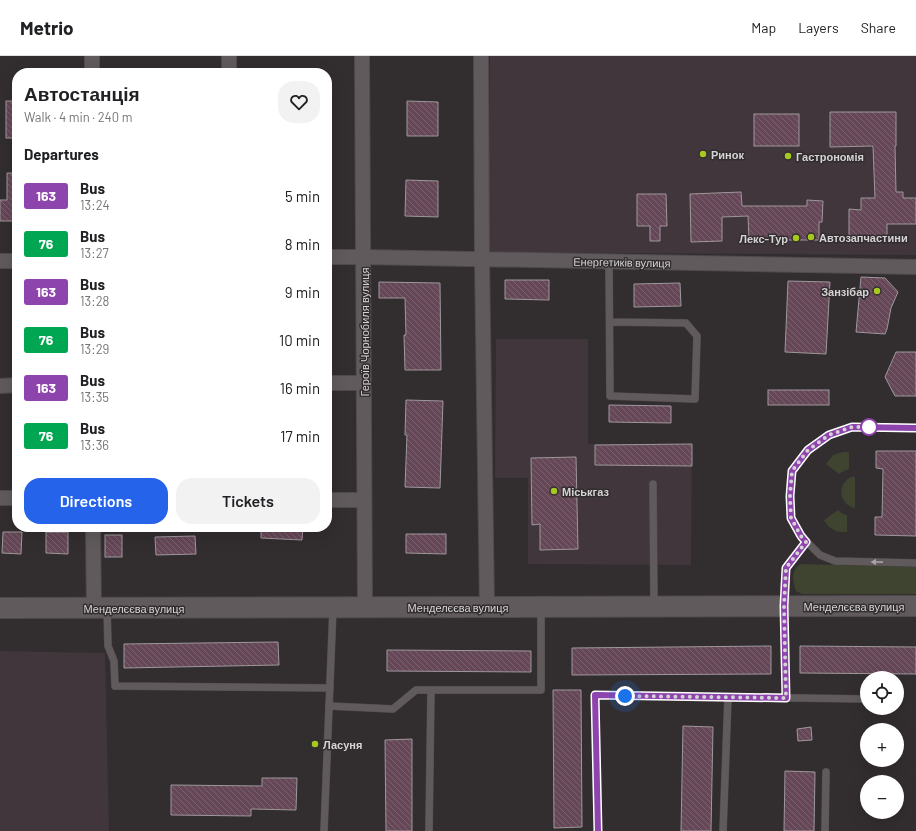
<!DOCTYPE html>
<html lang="en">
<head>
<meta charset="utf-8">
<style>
  body { margin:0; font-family:Barlow,sans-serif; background:#f2f2f2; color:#202124; height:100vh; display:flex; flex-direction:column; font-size:15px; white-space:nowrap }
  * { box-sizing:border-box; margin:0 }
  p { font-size:13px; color:#757577 }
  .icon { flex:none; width:22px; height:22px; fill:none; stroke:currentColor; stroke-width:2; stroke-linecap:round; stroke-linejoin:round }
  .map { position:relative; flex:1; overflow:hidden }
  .drawer { position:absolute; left:12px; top:12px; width:320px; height:464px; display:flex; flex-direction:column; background:#fff; border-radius:16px; box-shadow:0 4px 16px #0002 }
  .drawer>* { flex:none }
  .badge { padding:0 8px; border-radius:3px; font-size:14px; line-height:26px }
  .buttons { position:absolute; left:860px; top:615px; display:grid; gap:8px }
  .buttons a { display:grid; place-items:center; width:44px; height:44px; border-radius:50%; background:#fff; box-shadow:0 4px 16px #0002; font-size:20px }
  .you { position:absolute; width:20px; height:20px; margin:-10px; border:3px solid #fff; border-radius:50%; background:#1a73e8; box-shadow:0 0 0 6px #1a73e833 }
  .map>.badge { position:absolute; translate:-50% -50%; box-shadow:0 0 0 2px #fff }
  h2 { padding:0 12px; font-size:15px; line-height:36px }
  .round { display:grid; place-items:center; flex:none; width:42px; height:42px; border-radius:16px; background:#f2f2f2 }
  .head { display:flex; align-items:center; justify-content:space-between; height:68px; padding:0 12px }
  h1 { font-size:19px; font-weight:600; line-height:30px }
  .primary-button { display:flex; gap:8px; margin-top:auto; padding:8px 12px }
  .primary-button a { flex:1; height:46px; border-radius:16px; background:#2563eb; color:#fff; font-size:16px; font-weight:600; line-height:46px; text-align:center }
  .primary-button a+a { background:#f2f2f2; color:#202124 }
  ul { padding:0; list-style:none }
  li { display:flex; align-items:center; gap:12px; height:48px; padding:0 12px }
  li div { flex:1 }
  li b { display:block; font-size:15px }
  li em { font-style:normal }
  li .badge { min-width:44px; font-weight:700; text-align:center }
  header { display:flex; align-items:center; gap:24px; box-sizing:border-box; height:56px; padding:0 20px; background:#fff; border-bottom:1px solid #e0e0e0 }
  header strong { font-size:19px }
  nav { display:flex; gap:22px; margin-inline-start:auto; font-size:14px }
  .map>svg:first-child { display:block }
  .built { fill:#40363b }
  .grass { fill:#3e442f }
  .building { fill:url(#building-back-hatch); stroke:#9e989b }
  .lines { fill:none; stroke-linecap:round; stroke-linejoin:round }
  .lane-casing { stroke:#4f4a4d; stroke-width:8 }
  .street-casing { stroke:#4f4a4d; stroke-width:16 }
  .secondary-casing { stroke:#4f4a4d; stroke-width:22 }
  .lane { stroke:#605a5d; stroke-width:7 }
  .street { stroke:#605a5d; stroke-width:14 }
  .secondary { stroke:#605a5d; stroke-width:20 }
  .oneway { fill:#a7a3a5 }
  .line-casing { stroke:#fff; stroke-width:9 }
  .line { stroke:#8e44ad; stroke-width:6 }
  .walk { stroke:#d6d3d5; stroke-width:4; stroke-dasharray:0 7.2 }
  .poi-dot { fill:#a6c821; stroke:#322d2f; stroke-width:1.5 }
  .stop-dot { fill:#fff; stroke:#8e44ad; stroke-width:2 }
  .labels { text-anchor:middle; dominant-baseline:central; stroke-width:3; stroke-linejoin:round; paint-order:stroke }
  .poi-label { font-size:11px; font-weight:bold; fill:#d6d3d5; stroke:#322d2f; text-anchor:start }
  .street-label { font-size:11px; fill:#d6d3d5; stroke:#322d2f }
</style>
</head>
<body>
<header>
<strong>Metrio</strong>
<nav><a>Map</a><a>Layers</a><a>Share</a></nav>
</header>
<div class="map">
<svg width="916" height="775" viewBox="0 0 916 775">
  <defs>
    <pattern id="building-back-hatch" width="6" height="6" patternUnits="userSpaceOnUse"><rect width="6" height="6" fill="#654757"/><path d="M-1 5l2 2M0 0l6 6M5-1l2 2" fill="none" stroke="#7a616e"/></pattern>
  </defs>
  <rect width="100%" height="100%" fill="#322d2f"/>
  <g class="built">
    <path d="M490,0h426v199l-428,-3z"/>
    <path d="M496,283h92v105h104l-1,121 -163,-1v-86h-33z"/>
    <path d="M0,595l105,2 4,178h-109z"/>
  </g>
  <g class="grass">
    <path d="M843,396h6v17l-5,2 -5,3 -13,-10 7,-9z"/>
    <path d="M851,421h4v31c-16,-3 -19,-24 -4,-31z"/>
    <path d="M838,454l3,3 6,2v17c-11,1 -18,-3 -23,-12z"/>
    <path d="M801,508l115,3v27h-114l-6,-3c-3,-9 -6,-22 5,-27z"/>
  </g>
  <g class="building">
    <rect x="6" y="45" width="11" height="37"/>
    <path d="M407,45l31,1v34h-31z"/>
    <path d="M830,56h66v34h-1l1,46h7v6h13v26h-29v14l-38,-1v-28l12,1v-12h14l-2,-52 -43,1z"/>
    <rect x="754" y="58" width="45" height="32"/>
    <path d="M7,117h10v48h-17v-21h7z"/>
    <path d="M406,124l32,1v36l-33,-1z"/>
    <path d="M741,136l1,14h65v-6l16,1 -1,21h-3v18h-70l-1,-24 -26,1v24l-31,1 -1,-48z"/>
    <path d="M637,138h29l1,32h-7v15h-10v-15h-13z"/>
    <path d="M861,221l24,1 13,14 -7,16 -4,21 -2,5 -29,-2z"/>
    <path d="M505,224h44v20l-44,-1z"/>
    <path d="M788,225l42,1 -4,72 -41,-2z"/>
    <path d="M379,226l61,1 1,87h-36l-1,-35h2l-1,-37h-26z"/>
    <path d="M680,227l1,23 -47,1v-23z"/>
    <path d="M896,296h20v44h-21l-10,-19z"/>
    <rect x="768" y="334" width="61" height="15"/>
    <path d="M406,344l37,1 -3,87 -35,-1 2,-52h-2z"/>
    <path d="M609,349l62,1v17l-62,-1z"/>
    <path d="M692,388v22l-97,-1v-20z"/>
    <path d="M876,395h40v85l-41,-1v-18h7l1,-48 -7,-1z"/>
    <path d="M576,401l2,92 -38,1v-26l-8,1 -1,-67z"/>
    <path d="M261,471h42l-1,13 -41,-2z"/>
    <path d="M3,476h19l-1,22 -19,-1z"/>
    <path d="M46,476h22v22l-22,-1z"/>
    <path d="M406,478h40v20l-40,-1z"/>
    <rect x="105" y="479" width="17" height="22"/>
    <path d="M195,480l1,18 -40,1 -1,-18z"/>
    <path d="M278,586l1,23 -155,3v-24z"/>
    <path d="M771,590v28l-199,1v-27z"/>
    <path d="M800,590l116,1v27l-116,-1z"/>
    <path d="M387,594l144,1v21l-144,-1z"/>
    <path d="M553,634h28l1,137 -28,1z"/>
    <path d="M683,670l30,1 -2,104h-30z"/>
    <path d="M811,671l1,13 -14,1 -1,-12z"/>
    <path d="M412,683v92h-26l-1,-91z"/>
    <path d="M785,715l30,1 -1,59h-30z"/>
    <path d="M262,722h35l-1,32 -45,-1v7l-80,-1v-30l91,1z"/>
  </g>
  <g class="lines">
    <g class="lane-casing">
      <g id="lane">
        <path d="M609,205l1,135 85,3 2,-63 -11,-13 -76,-1"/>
        <path d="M916,372l-63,-1 -24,8 -22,15 -15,21 -2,26 1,21 10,18 19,19 15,6 81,2"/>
        <path d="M653,428l1,121"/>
        <path d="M107,552l1,38 6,15 1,25 215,2"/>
        <path d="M786,642l-1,-92 1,-38 20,-26"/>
        <path d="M329,650l64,3 23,-19h125v-83"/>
        <path d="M324,775l9,-223"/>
        <path d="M429,775l2,-141"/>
        <path d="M598,775l-3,-136 272,4"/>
        <path d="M723,775l5,-134"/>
        <path d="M825,775l1,-59"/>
      </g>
    </g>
    <g class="street-casing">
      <g id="street">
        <path d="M92,0v17"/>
        <path d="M229,0v17"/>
        <path d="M362,0l3,551"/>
        <path d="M481,0l1,203 5,348"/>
        <path d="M327,201h36l553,10"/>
        <path d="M0,205h17"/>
        <path d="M327,327h37"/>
        <path d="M0,330l17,-1"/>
        <path d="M0,442h17"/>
        <path d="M327,444h37"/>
        <path d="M93,471l1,81"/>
      </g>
    </g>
    <g class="secondary-casing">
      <path id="secondary" d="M0,552l916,-2"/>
    </g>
    <use href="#lane" class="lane"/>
    <use href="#street" class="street"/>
    <use href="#secondary" class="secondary"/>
  </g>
  <defs><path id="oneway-solid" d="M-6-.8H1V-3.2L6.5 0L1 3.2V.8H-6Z"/></defs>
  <use class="oneway" href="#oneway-solid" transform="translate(877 506) rotate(-179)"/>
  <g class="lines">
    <g class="line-casing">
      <path id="line" d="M598,775l-3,-136 191,3 -2,-92 2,-38 20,-26 -5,-6 -10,-18 -1,-22 2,-25 16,-21 21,-15 23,-8 64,1"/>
    </g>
    <use href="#line" class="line"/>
    <path class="walk" d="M625,640l161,2 -2,-92 2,-38 20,-26 -5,-6 -10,-18 -1,-22 2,-25 16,-21 21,-15 23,-8h17"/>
  </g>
  <g class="poi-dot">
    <circle cx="703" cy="98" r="4"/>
    <circle cx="788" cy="100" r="4"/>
    <circle cx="811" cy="181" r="4"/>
    <circle cx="796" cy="182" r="4"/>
    <circle cx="877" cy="235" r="4"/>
    <circle cx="554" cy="435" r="4"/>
    <circle cx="315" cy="688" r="4"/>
  </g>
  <circle class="stop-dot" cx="869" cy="371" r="8"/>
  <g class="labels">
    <g class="poi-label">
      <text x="711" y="98">Ринок</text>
      <text x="796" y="100">Гастрономія</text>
      <text x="819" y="181">Автозапчастини</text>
      <text x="788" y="182" text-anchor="end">Лекс-Тур</text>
      <text x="869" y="235" text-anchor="end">Занзібар</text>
      <text x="562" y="435">Міськгаз</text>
      <text x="323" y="688">Ласуня</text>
    </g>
    <g class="street-label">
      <text transform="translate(622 206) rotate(1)">Енергетиків вулиця</text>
      <text transform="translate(364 276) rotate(-90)">Героїв Чорнобиля вулиця</text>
      <text x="854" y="550">Менделєєва вулиця</text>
      <text x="458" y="551">Менделєєва вулиця</text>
      <text x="134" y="552">Менделєєва вулиця</text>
    </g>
  </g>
</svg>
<div class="buttons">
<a><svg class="icon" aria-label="locate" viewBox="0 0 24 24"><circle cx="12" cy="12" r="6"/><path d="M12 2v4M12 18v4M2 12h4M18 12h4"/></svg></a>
<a>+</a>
<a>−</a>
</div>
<div class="you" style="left:625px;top:640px"></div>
<section class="drawer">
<div class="head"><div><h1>Автостанція</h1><p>Walk · 4 min · 240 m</p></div><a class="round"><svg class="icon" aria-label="heart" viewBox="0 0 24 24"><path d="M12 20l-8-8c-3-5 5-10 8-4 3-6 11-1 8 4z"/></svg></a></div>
<h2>Departures</h2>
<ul>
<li><span class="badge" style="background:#8e44ad;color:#fff">163</span><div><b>Bus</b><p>13:24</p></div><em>5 min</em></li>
<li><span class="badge" style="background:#00a651;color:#fff">76</span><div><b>Bus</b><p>13:27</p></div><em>8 min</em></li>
<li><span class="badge" style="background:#8e44ad;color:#fff">163</span><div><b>Bus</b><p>13:28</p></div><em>9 min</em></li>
<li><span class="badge" style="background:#00a651;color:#fff">76</span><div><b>Bus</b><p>13:29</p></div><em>10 min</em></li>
<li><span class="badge" style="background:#8e44ad;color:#fff">163</span><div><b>Bus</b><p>13:35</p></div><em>16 min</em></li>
<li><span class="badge" style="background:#00a651;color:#fff">76</span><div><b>Bus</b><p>13:36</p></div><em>17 min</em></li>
</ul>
<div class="primary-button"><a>Directions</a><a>Tickets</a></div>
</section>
</div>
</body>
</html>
